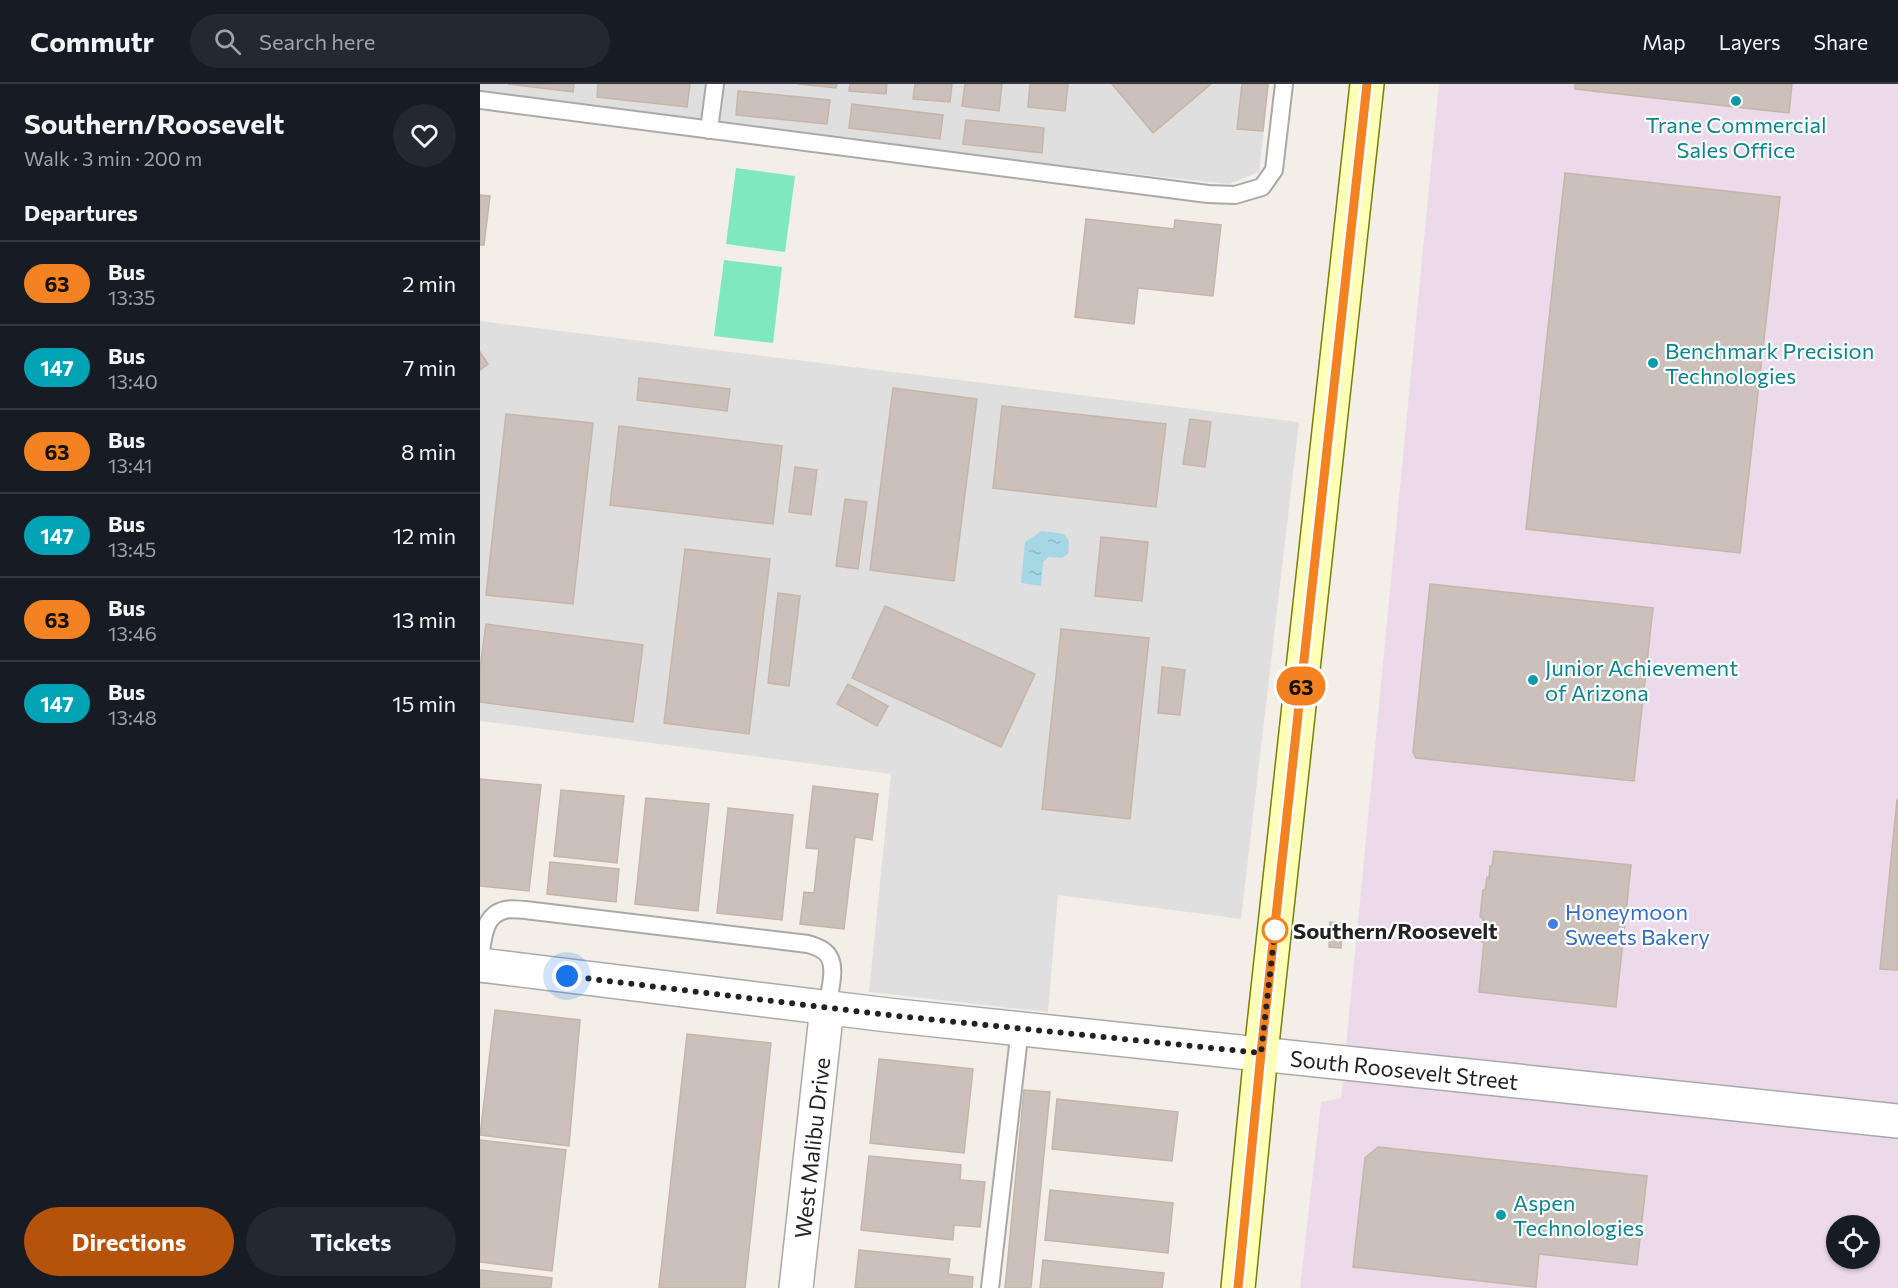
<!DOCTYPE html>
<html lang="en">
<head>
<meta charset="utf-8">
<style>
  body { margin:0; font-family:Commissioner,sans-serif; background:#242831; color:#f1f3f6; height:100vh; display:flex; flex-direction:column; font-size:22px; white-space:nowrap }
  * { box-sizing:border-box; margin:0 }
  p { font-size:20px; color:#9ea1a6 }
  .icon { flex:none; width:33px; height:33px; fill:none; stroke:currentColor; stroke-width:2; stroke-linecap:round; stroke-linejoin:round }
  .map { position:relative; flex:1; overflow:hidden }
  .side { display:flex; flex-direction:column; background:#171b24; width:480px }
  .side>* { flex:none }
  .badge { padding:0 12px; border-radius:20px; font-size:21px; line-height:39px }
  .fabs { position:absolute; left:1346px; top:1131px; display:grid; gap:12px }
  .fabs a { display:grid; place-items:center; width:54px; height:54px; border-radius:50%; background:#171b24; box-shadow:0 2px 4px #0004; font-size:30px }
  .you { position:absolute; width:30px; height:30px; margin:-15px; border:4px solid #fff; border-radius:50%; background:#1a73e8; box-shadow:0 0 0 9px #1a73e833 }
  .map>.badge { position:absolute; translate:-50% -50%; box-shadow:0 0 0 3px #fff }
  h2 { padding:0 24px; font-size:22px; line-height:54px }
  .round { display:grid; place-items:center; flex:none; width:63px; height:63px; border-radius:32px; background:#242831 }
  .overview { display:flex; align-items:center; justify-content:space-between; height:102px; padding:0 24px }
  h1 { font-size:28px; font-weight:700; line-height:45px }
  .cta { display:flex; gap:12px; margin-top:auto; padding:12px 24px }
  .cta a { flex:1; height:69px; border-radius:36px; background:#b45309; color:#fff; font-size:24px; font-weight:700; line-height:69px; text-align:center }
  .cta a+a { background:#242831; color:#f1f3f6 }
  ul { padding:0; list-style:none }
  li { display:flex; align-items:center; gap:18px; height:84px; padding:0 24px; border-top:2px solid #363941 }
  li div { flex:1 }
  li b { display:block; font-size:22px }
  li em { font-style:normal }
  li .badge { min-width:66px; font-weight:700; text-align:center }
  header { display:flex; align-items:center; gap:36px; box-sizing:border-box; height:84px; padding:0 30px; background:#171b24; border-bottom:2px solid #363941 }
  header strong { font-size:28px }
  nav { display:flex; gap:33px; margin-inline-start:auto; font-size:21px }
  .search { width:420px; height:54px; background:#242831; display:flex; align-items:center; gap:15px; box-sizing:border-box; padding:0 21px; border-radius:33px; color:#9ea1a6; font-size:22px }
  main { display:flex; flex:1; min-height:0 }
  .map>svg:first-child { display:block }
  .residential { fill:#e0dfdf }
  .industrial { fill:#ecd9e9; fill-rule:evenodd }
  .pitch { fill:#80e8bd }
  .water { fill:url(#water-ripples) }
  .building { fill:#cbc1ba; stroke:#c6b5a8; stroke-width:1.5 }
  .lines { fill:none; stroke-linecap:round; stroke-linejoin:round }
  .service-casing { stroke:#a9a9a9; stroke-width:20 }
  .minor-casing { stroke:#a9a9a9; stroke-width:36 }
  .secondary-casing { stroke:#768100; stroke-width:36 }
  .service { stroke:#fff; stroke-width:16 }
  .minor { stroke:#fff; stroke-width:33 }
  .secondary { stroke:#fdffb9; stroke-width:33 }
  .line-casing { stroke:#fff; stroke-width:14 }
  .line { stroke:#f58220; stroke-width:9 }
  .walk { stroke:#222; stroke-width:6; stroke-dasharray:0 10.8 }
  .culture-dot { fill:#0f9aa8; stroke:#fff; stroke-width:2 }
  .shop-dot { fill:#3f7fe0; stroke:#fff; stroke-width:2 }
  .stop-dot { fill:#fff; stroke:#f58220; stroke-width:3 }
  .labels { text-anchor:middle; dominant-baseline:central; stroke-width:4.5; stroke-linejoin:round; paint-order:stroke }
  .culture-label { font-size:22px; fill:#0d838f; stroke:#fff; text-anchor:start }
  .shop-label { font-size:22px; fill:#366cbe; stroke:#fff; text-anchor:start }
  .stop-label { font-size:22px; font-weight:bold; fill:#222; stroke:#fff; text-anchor:start }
  .street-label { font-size:22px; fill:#222; stroke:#fff }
</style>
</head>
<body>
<header>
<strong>Commutr</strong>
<div class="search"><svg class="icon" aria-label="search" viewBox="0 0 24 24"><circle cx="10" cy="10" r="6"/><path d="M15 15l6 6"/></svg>Search here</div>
<nav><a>Map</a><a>Layers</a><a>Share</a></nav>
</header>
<main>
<section class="side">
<div class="overview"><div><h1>Southern/Roosevelt</h1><p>Walk · 3 min · 200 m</p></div><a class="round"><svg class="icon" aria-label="heart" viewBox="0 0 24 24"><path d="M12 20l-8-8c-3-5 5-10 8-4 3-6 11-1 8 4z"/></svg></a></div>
<h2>Departures</h2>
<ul>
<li><span class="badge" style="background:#f58220;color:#111">63</span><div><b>Bus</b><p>13:35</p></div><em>2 min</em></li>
<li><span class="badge" style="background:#00a3b4;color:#fff">147</span><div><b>Bus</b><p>13:40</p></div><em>7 min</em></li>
<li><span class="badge" style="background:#f58220;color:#111">63</span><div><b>Bus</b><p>13:41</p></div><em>8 min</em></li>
<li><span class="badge" style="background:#00a3b4;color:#fff">147</span><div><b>Bus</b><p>13:45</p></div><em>12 min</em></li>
<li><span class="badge" style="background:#f58220;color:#111">63</span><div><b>Bus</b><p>13:46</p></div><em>13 min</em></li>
<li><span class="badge" style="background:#00a3b4;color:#fff">147</span><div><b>Bus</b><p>13:48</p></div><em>15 min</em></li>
</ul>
<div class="cta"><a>Directions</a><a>Tickets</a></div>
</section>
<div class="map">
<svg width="1418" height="1204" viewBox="0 0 1418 1204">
  <defs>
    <pattern id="water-ripples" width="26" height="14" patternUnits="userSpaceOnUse" patternTransform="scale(1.5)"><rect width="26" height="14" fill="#a5d7e4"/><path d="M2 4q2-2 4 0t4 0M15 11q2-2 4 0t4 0" fill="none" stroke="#8eb8c3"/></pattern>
  </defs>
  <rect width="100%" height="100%" fill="#f3efe8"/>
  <g class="residential">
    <path d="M0,0h789l-10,88 -30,12 -749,-81z"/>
    <path d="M0,237l819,101 -58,497 -183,-24 -10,117 -179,-20 22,-218 -411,-53z"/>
  </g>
  <path class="industrial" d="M959,0h459v1204h-598l21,-186 20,-4zM1356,1142h33v32h-33z"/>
  <g class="pitch">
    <path d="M256,84l59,8 -10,76 -59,-8z"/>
    <path d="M244,176l58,7 -9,76 -59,-7z"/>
  </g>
  <path class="water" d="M562,447l22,3 5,7 -1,13 -6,4 -14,-1 -5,5 -2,24 -20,-3 4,-41z"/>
  <g class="building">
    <path d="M28,0h66l-1,8z"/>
    <path d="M118,0h92l-3,23 -90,-10z"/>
    <path d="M318,0h39l-1,4z"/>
    <path d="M370,0h37l-1,10 -37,-3z"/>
    <path d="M435,0h37l-2,18 -37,-3z"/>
    <path d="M485,0h37l-3,27 -37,-5z"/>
    <path d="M550,0h38l-3,27 -37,-4z"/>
    <path d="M632,0h99l-58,49z"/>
    <path d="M762,0h26l-5,47 -26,-2z"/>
    <path d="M1095,0h217l-3,29 -214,-24z"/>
    <path d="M258,7l92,9 -3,24 -91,-9z"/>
    <path d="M372,20l91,11 -3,24 -91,-11z"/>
    <path d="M486,36l78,8 -2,25 -79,-9z"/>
    <path d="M1085,89l215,24 -40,356 -214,-24z"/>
    <path d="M0,111l10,1 -6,49h-4z"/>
    <path d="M606,135l88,10 1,-9 46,5 -8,71 -75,-8 -4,36 -59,-7z"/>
    <path d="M0,268l8,12 -8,6z"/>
    <path d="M159,294l91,11 -3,22 -90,-11z"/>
    <path d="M413,304l84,11 -23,182 -84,-11z"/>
    <path d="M522,322l164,18 -10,83 -163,-19z"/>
    <path d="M26,330l87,9 -20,181 -87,-9z"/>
    <path d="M710,335l21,3 -6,45 -22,-3z"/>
    <path d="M139,342l163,20 -9,78 -163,-19z"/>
    <path d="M315,383l22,3 -6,45 -22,-3z"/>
    <path d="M365,415l22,3 -9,67 -22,-3z"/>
    <path d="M621,453l47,5 -6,59 -47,-5z"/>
    <path d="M205,465l85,10 -21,175 -85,-11z"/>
    <path d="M950,500l223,24 -19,173 -218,-23 -3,-6z"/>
    <path d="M298,509l22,3 -11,90 -21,-3z"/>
    <path d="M405,522l150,68 -34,73 -149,-69z"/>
    <path d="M6,540l157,21 -10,77 -153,-20v-34z"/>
    <path d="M581,545l88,9 -19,181 -88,-10z"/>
    <path d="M682,583l23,3 -5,45 -22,-2z"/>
    <path d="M368,600l40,22 -11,20 -40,-22z"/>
    <path d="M0,695l61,6 -12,106 -49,-5z"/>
    <path d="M333,702l65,8 -6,46 -17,-3 -11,92 -44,-5 4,-32 10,1 5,-44 -13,-1z"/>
    <path d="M81,706l63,6 -7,67 -63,-7z"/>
    <path d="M166,714l63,6 -11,107 -63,-7z"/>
    <path d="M1417,716h1v170l-18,-1z"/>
    <path d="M248,724l65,7 -11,105 -65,-7z"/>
    <path d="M1014,767l137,14 -15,142 -137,-15 5,-50h-2l1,-11h-1l1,-13 -3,-1 3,-27h2l2,-13 2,1 1,-12h2z"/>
    <path d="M70,778l69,7 -3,33 -69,-8z"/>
    <path d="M850,838l12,1 -1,25 -12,-1z"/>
    <path d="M15,926l85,10 -11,126 -89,-11z"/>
    <path d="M207,950l84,9 -26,245h-86z"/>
    <path d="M399,975l94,10 -9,84 -94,-10z"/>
    <path d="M544,1006l26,2 -19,196h-26z"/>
    <path d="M577,1015l121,13 -6,49 -120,-12z"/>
    <path d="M0,1056l86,10 -14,121 -72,-9z"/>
    <path d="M898,1063l269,29 -10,89 -98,-11 -3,33 -183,-20 12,-109z"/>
    <path d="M389,1072l92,9 -1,15 25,2 -5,45 -26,-2 -1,15 -92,-10z"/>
    <path d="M570,1106l123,13 -5,50 -123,-13z"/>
    <path d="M379,1166l91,9 -2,15 25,3 -1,11h-117z"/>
    <path d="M563,1176l121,13 -2,15h-122z"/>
    <path d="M0,1186l72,8 -1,10h-71z"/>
  </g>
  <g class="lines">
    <g class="service-casing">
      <g id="service">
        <path d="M0,16l728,94 27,1 27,-8 12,-17 10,-86"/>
        <path d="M229,46l6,-46"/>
        <path d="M0,874c3,-18 3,-43 25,-48 6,-2 14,0 20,0l283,34c6,2 13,4 17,8 14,11 4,40 2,55"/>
        <path d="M510,1204l30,-260"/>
      </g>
    </g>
    <g class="minor-casing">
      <g id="minor">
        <path id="s1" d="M0,881l408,50 1010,106"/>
        <path id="s2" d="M316,1204l31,-281"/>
      </g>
    </g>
    <g class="secondary-casing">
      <path id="secondary" d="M758,1204l23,-235 106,-969"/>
    </g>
    <use href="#service" class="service"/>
    <use href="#minor" class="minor"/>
    <use href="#secondary" class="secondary"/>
  </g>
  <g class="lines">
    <g class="line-casing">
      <path id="line" d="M758,1204l23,-235 106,-969"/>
    </g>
    <use href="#line" class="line"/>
    <path class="walk" d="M87,892l321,39 373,38 14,-123"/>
  </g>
  <g class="culture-dot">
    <circle cx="1256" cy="17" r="6"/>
    <circle cx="1173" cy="279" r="6"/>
    <circle cx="1053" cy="596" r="6"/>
    <circle cx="1021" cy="1131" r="6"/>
  </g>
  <circle class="shop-dot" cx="1073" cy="840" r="6"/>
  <circle class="stop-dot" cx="795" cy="846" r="12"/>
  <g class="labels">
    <g class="culture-label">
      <text x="1256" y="40" text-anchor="middle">Trane Commercial<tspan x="1256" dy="25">Sales Office</tspan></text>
      <text x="1185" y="266">Benchmark Precision<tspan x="1185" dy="25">Technologies</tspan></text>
      <text x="1065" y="583">Junior Achievement<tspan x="1065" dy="25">of Arizona</tspan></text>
      <text x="1033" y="1118">Aspen<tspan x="1033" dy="25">Technologies</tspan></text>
    </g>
    <g class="shop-label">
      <text x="1085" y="827">Honeymoon<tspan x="1085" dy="25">Sweets Bakery</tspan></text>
    </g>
    <g class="stop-label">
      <text x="813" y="846">Southern/Roosevelt</text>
    </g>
    <g class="street-label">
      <text stroke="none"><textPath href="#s1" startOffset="930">South Roosevelt Street</textPath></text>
      <text stroke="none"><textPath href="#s2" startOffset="141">West Malibu Drive</textPath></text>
    </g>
  </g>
</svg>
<div class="fabs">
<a><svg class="icon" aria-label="locate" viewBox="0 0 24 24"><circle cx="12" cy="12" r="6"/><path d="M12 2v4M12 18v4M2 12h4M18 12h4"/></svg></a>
</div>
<div class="you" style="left:87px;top:892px"></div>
<b class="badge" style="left:821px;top:602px;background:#f58220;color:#111">63</b>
</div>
</main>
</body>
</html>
